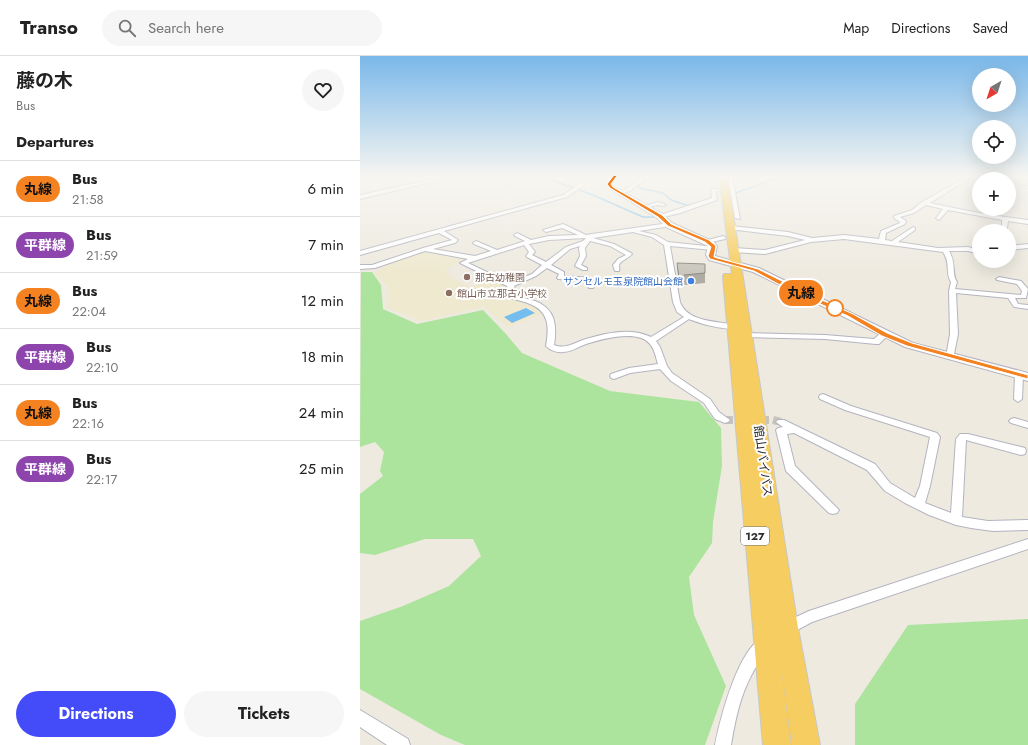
<!DOCTYPE html>
<html lang="en">
<head>
<meta charset="utf-8">
<style>
  body { margin:0; font-family:Jost,"Noto Sans JP",sans-serif; background:#f6f6f6; color:#222; height:100vh; display:flex; flex-direction:column; font-size:15px; white-space:nowrap }
  * { box-sizing:border-box; margin:0 }
  p { font-size:13px; color:#767676 }
  .icon { flex:none; width:22px; height:22px; fill:none; stroke:currentColor; stroke-width:2; stroke-linecap:round; stroke-linejoin:round }
  .map { position:relative; flex:1; overflow:hidden }
  .details { display:flex; flex-direction:column; background:#fff; width:360px }
  .details>* { flex:none }
  .badge { padding:0 8px; border-radius:13px; font-size:14px; line-height:26px }
  .needle { width:26px; rotate:219deg }
  .buttons { position:absolute; left:612px; top:12px; display:grid; gap:8px }
  .buttons a { display:grid; place-items:center; width:44px; height:44px; border-radius:50%; background:#fff; box-shadow:0 4px 16px #0002; font-size:20px }
  .map>.badge { position:absolute; translate:-50% -50%; box-shadow:0 0 0 2px #fff }
  h2 { padding:0 16px; font-size:15px; line-height:36px }
  .round { display:grid; place-items:center; flex:none; width:42px; height:42px; border-radius:21px; background:#f6f6f6 }
  .headline { display:flex; align-items:center; justify-content:space-between; height:68px; padding:0 16px }
  h1 { font-size:19px; font-weight:700; line-height:30px }
  .button { display:flex; gap:8px; margin-top:auto; padding:8px 16px }
  .button a { flex:1; height:46px; border-radius:24px; background:#434cf8; color:#fff; font-size:16px; font-weight:700; line-height:46px; text-align:center }
  .button a+a { background:#f6f6f6; color:#222 }
  ul { padding:0; list-style:none }
  li { display:flex; align-items:center; gap:12px; height:56px; padding:0 16px; border-top:1px solid #e0e0e0 }
  li div { flex:1 }
  li b { display:block; font-size:15px }
  li em { font-style:normal }
  li .badge { min-width:44px; font-weight:700; text-align:center }
  header { display:flex; align-items:center; gap:24px; box-sizing:border-box; height:56px; padding:0 20px; background:#fff; border-bottom:1px solid #e0e0e0 }
  header strong { font-size:19px }
  nav { display:flex; gap:22px; margin-inline-start:auto; font-size:14px }
  .search { width:280px; height:36px; background:#f6f6f6; display:flex; align-items:center; gap:10px; box-sizing:border-box; padding:0 14px; border-radius:22px; color:#767676; font-size:15px }
  main { display:flex; flex:1; min-height:0 }
  .map>svg:first-child { display:block }
  .education { fill:#efe9d0 }
  .green { fill:#ace49e }
  .water { fill:#75bdee }
  .lines { fill:none; stroke-linecap:round; stroke-linejoin:round }
  .stream { stroke:#75bdee; stroke-width:1.5 }
  .minor-tunnel { stroke:#c7c4bc; stroke-width:8; stroke-dasharray:8 4; stroke-linecap:butt }
  .minor-casing { stroke:#b3b4c0; stroke-width:2 }
  .tertiary-casing { stroke:#b3b4c0; stroke-width:2 }
  .secondary-casing { stroke:#b3b4c0; stroke-width:2 }
  .trunk-casing { stroke:#c8c8c8; stroke-width:2 }
  .minor { fill:#fff; fill-rule:evenodd }
  .tertiary { fill:#fff; fill-rule:evenodd }
  .secondary { fill:#fff; fill-rule:evenodd }
  .trunk { fill:#f6cd60; fill-rule:evenodd }
  .wall { fill:#aeaca3 }
  .building { fill:#cac8be; stroke:#8d8c85 }
  .line { fill:#f58220; stroke:#fff }
  .education-dot { fill:#8d6e63; stroke:#fff; stroke-width:1.5 }
  .shop-dot { fill:#3f7fe0; stroke:#fff; stroke-width:1.5 }
  .stop-dot { fill:#fff; stroke:#f58220; stroke-width:2 }
  .labels { text-anchor:middle; dominant-baseline:central; stroke-width:4; stroke-linejoin:round; paint-order:stroke }
  .far-education-label { font-size:10px; fill:#785e54; stroke:#fff; text-anchor:start }
  .far-shop-label { font-size:10px; fill:#366cbe; stroke:#fff; text-anchor:end }
  .shield { fill:#fff; stroke:#6c6c6c; stroke-width:1 }
  .shield-label { font-size:11px; font-weight:bold; fill:#2d2d2d }
  .street-label { font-size:12px; fill:#2d2d2d; stroke:#fff }
</style>
</head>
<body>
<header>
<strong>Transo</strong>
<div class="search"><svg class="icon" aria-label="search" viewBox="0 0 24 24"><circle cx="10" cy="10" r="6"/><path d="M15 15l6 6"/></svg>Search here</div>
<nav><a>Map</a><a>Directions</a><a>Saved</a></nav>
</header>
<main>
<section class="details">
<div class="headline"><div><h1>藤の木</h1><p>Bus</p></div><a class="round"><svg class="icon" aria-label="heart" viewBox="0 0 24 24"><path d="M12 20l-8-8c-3-5 5-10 8-4 3-6 11-1 8 4z"/></svg></a></div>
<h2>Departures</h2>
<ul>
<li><span class="badge" style="background:#f58220;color:#111">丸線</span><div><b>Bus</b><p>21:58</p></div><em>6 min</em></li>
<li><span class="badge" style="background:#8e44ad;color:#fff">平群線</span><div><b>Bus</b><p>21:59</p></div><em>7 min</em></li>
<li><span class="badge" style="background:#f58220;color:#111">丸線</span><div><b>Bus</b><p>22:04</p></div><em>12 min</em></li>
<li><span class="badge" style="background:#8e44ad;color:#fff">平群線</span><div><b>Bus</b><p>22:10</p></div><em>18 min</em></li>
<li><span class="badge" style="background:#f58220;color:#111">丸線</span><div><b>Bus</b><p>22:16</p></div><em>24 min</em></li>
<li><span class="badge" style="background:#8e44ad;color:#fff">平群線</span><div><b>Bus</b><p>22:17</p></div><em>25 min</em></li>
</ul>
<div class="button"><a>Directions</a><a>Tickets</a></div>
</section>
<div class="map">
<svg width="668" height="689" viewBox="0 0 668 689">
  <rect width="100%" height="100%" fill="#eeeae0"/>
  <path class="education" d="M64,196l40,7 -17,10 -2,4 24,14 24,-8 13,8 8,13 16,3 14,10 -36,15 -24,-21 -63,14 -36,-14 3,-9v-12l-12,-10v-4l13,-9z"/>
  <g class="green">
    <path d="M1,216h11l9,13 2,24 34,15 66,-14 23,24 16,19 88,38 89,11 22,26 1,38 -9,56 -1,21 -23,34 5,38 32,71 -21,59h-240l-24,-10 -81,-46v-68l43,-15 46,-20 32,-30 -8,-17h-48l-50,16 -15,-2v-59l23,-18 -3,-5 4,-19 -9,-10 -15,5z"/>
    <path d="M668,563v126h-173v-41l53,-79z"/>
  </g>
  <path class="water" d="M166,252l9,5 -23,10 -8,-6z"/>
  <g class="lines">
    <g class="stream">
      <path d="M180,120l53,19 50,22h15"/>
      <path d="M284,120l-2,2 4,2 -9,6 2,2 24,5 8,7 18,6"/>
      <path d="M375,137l48,-17"/>
    </g>
    <path class="minor-tunnel" d="M365,364h48l8,2"/>
    <g class="minor-casing">
      <g id="minor">
        <path d="M224,120h5l-5,4 -1,6 -16,11 -123,34 14,9 -3,3 -22,6 42,7 16,-5 -17,-7 -1,-1 3,-2 21,9 28,-9 -10,-5 -1,-1 3,-2 14,7 18,-4 29,-1 -16,-7 -16,4 -3,-2 20,-6 23,11 6,-1 77,-11 3,2 -1,1 -32,5 17,4 12,7 47,5 1,1 -3,2 -43,-4 10,56c7,20 36,19 55,23l1,2c-7,5 -38,-4 -47,-8l-33,22 4,6 7,19 5,7 38,26 9,13 11,8 -2,2 -3,1 -10,-4 -11,-16 -33,-22 -11,-12 -30,4 -16,6 -3,-1 -1,-2 1,-2 18,-6 29,-4c-2,-6 -3,-14 -8,-20 -12,-15 -48,-5 -64,0 -8,3 -15,8 -23,8 -6,1 -13,-2 -17,-6 3,-18 4,-34 -16,-42 -6,-3 -12,-3 -18,-6l-5,-12 -47,-23 8,-4 -43,-8 -50,17 -15,1v-4h12l51,-17 29,-8 -13,-7 -79,22v-4l203,-56 16,-11 1,-5zM273,176l19,5 12,8 9,57 4,10 7,5 -33,20c-20,-10 -45,-4 -65,2 -11,3 -20,11 -32,6 3,-19 2,-36 -19,-44 -6,-2 -12,-3 -18,-5l-3,-10 22,-10 11,-8 12,6 -2,4 1,1 28,2 3,7h4l1,-1 -3,-9 -27,-2v-4l-13,-7 19,-16 10,-3 -1,2 1,8 -5,10 8,4h4v-2l-6,-3 5,-9 -1,-8 5,-7 20,5 16,9 -8,4 -5,6 2,6h4c1,-2 0,-4 0,-6 2,-5 10,-7 13,-11l-1,-1 -17,-9 -21,-6zM226,182l-3,3 -17,6 -20,15 -14,-7 3,-3 -6,-8 20,-4zM164,189l5,7 -3,4 1,1 15,8 -10,9 -22,9 -42,-20z"/>
        <path d="M239,120h9l7,2 -2,1z"/>
        <path d="M368,120h4l8,43 -5,-1z"/>
        <path d="M608,120h5l-43,27c31,7 64,13 98,17v4l-20,-3 -1,7 -4,3h-7l6,-5v-6l-54,-10 -9,10 -3,-2 7,-9 -17,-4 -12,8 -14,4 6,4 -1,3 -19,9 -1,7 7,1 21,-14 2,1v2l-17,12 40,6 30,-1 11,3v4l-11,-3h-19c8,13 2,22 8,31l-2,7 66,6 1,-4 -5,-7 -20,-4 -1,-1 3,-2 22,4 7,8 -2,9h-11l3,6 10,1v4l-14,-2 -6,-9 -52,-5 2,41 -5,25h-3l-4,-2 4,-23 -1,-43 2,-9c-6,-9 0,-18 -8,-30l-99,-13 -33,3 -46,12 -31,-2 -3,-2 3,-2 31,2 40,-10 -17,-4 -59,-7v-2l2,-1 57,6 24,6 32,-3 35,4 2,-8 19,-8v-1l-6,-4v-2l18,-6 10,-8z"/>
        <path d="M626,120h8l11,3h-9z"/>
        <path d="M280,123l4,1 -14,11 -11,3 -2,-1 9,-4z"/>
        <path d="M648,123h1l19,4v2l-19,-4z"/>
        <path d="M351,133h8l2,1 -5,1 1,9 -37,13 -20,5 -3,-2 55,-18z"/>
        <path d="M298,146l8,3 -2,1 -6,-1 -14,3 -2,-1z"/>
        <path d="M363,180l3,2 -1,1 -18,4 -3,-2z"/>
        <path d="M668,188v4l-19,2v-4z"/>
        <path d="M522,276h6l1,2 -10,10h-3l-51,-5 -80,-2 -4,-2 4,-2 80,2 49,4z"/>
        <path d="M659,316l4,3 -1,24 -4,3 -4,-3 1,-24z"/>
        <path d="M463,338l28,12 86,27 3,4 -10,49 -5,17 26,10 5,-74 4,-5h8l57,14 1,3 -1,3 -4,1 -55,-15 -4,77 26,4 40,-1v10l-35,1 -22,-3 -15,-3 -27,-10 -24,-12 -20,-12 -18,-21 -73,-37 -7,1 8,32 44,44 -2,3 -4,1 -4,-1 -43,-42 -10,-41 2,-2 5,-1 -7,-5 2,-2h6l91,44 15,19 25,15 5,-12 10,-49 -85,-27 -25,-11 -1,-2 1,-2z"/>
        <path d="M654,362l14,4v6l-17,-5 -2,-2 2,-2z"/>
        <path d="M668,483v10l-216,73 -26,14 -5,-2 -2,-5 2,-5 28,-13z"/>
        <path d="M403,582l5,2 2,5c-4,10 -13,19 -18,29 -12,22 -17,47 -21,71h-16c5,-25 23,-97 48,-107z"/>
        <path d="M0,654l48,29 2,6h-23l-27,-18z"/>
      </g>
    </g>
    <g class="tertiary-casing">
      <path id="tertiary" d="M87,120h10l-97,23v-4z"/>
    </g>
    <g class="secondary-casing">
      <path id="secondary" d="M252,120h6l-6,8 1,2 50,28 9,9 42,19 3,4 -2,10 44,12 154,75 115,30v8l-123,-34 -152,-75 -44,-12 -3,-5 2,-9 -42,-19 -9,-9 -48,-30 -3,-4z"/>
    </g>
    <g class="trunk-casing">
      <path id="trunk" d="M359,120h8l71,452 22,117h-28l-12,-86 11,86h-28l-40,-469 1,-2h8z"/>
    </g>
    <use href="#minor" class="minor"/>
    <use href="#tertiary" class="tertiary"/>
    <use href="#secondary" class="secondary"/>
    <use href="#trunk" class="trunk"/>
  </g>
  <path class="wall" d="M317,207l28,10v10l-21,2v3h-5z"/>
  <path class="building" d="M317,207l28,1v9l-21,2v3h-5z"/>
  <linearGradient id="sky" x2="0" y2="1"><stop stop-color="#7ab8ea"/><stop offset="0.56" stop-color="#f7f6f1"/><stop offset="1" stop-color="#f7f6f1" stop-opacity="0"/></linearGradient>
  <rect width="668" height="216" fill="url(#sky)"/>
  <path class="line" d="M254,119l3,1 -6,8 2,3 49,28 9,9 38,16 7,6 -2,11 44,12 42,21 53,24 34,19 25,10 116,32v4l-121,-33 -25,-10 -34,-20 -53,-23 -41,-22 -44,-12 -2,-3 3,-9 -6,-5 -37,-16 -10,-9 -48,-29 -3,-4z"/>
  <g class="education-dot">
    <circle cx="107" cy="221" r="4"/>
    <circle cx="89" cy="237" r="4"/>
  </g>
  <circle class="shop-dot" cx="331" cy="225" r="4"/>
  <circle class="stop-dot" cx="475" cy="252" r="8"/>
  <g class="labels">
    <g class="far-education-label">
      <text x="115" y="221">那古幼稚園</text>
      <text x="97" y="237">館山市立那古小学校</text>
    </g>
    <g class="far-shop-label">
      <text x="323" y="225">サンセルモ玉泉院館山会館</text>
    </g>
    <rect class="shield" x="381" y="471" width="28" height="18" rx="3"/>
    <g class="shield-label">
      <text x="395" y="480">127</text>
    </g>
    <g class="street-label">
      <text transform="translate(403 405) rotate(82)">館山バイパス</text>
    </g>
  </g>
</svg>
<div class="buttons">
<a><svg class="needle" viewBox="-14 -14 28 28"><path d="M0-13l5 13h-10z" fill="#e53935"/><path d="M0 13l5-13h-10z" fill="#767676"/></svg></a>
<a><svg class="icon" aria-label="locate" viewBox="0 0 24 24"><circle cx="12" cy="12" r="6"/><path d="M12 2v4M12 18v4M2 12h4M18 12h4"/></svg></a>
<a>+</a>
<a>−</a>
</div>
<b class="badge" style="left:441px;top:237px;background:#f58220;color:#111">丸線</b>
</div>
</main>
</body>
</html>
